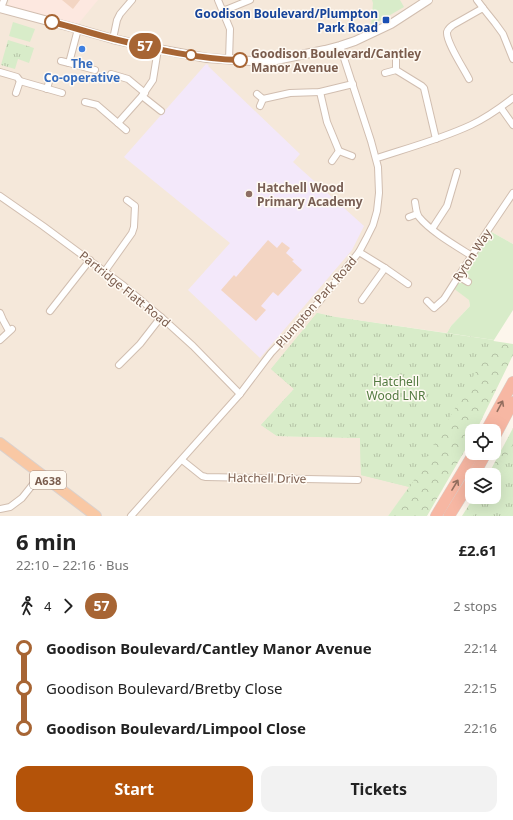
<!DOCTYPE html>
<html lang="en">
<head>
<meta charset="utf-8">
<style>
  body { margin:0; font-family:"Noto Sans",sans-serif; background:#f2f2f2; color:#222; height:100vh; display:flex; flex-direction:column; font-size:15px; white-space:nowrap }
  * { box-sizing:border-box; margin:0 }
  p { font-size:13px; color:#767676 }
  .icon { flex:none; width:22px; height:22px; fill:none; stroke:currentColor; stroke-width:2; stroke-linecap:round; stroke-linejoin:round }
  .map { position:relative; height:516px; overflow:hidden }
  .sheet { display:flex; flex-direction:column; background:#fff; flex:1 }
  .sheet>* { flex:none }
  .badge { padding:0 8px; border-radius:13px; font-size:14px; line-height:26px }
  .controls { position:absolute; left:465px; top:424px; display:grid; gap:8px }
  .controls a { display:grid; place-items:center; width:36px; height:36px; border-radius:8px; background:#fff; box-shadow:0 4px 16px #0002; font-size:20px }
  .map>.badge { position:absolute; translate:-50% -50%; box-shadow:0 0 0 2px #fff }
  .legs { display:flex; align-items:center; gap:6px; height:44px; padding:0 16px; font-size:13px }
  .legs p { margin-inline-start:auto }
  .overview { display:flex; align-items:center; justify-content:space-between; height:68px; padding:0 16px }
  h1 { font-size:22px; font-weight:700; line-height:30px }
  .primary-button { display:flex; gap:8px; margin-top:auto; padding:8px 16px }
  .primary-button a { flex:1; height:46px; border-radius:12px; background:#b45309; color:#fff; font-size:16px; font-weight:700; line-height:46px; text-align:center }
  .primary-button a+a { background:#f2f2f2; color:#222 }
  ul { padding:0 16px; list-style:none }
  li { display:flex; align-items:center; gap:14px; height:40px; font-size:15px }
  li i { display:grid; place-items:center; width:6px; height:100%; margin:0 5px; background:currentColor }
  li i::after { content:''; width:10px; height:10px; margin:-5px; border:3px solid; border-radius:50%; background:#fff }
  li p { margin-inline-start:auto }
  li:first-child i { background:linear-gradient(#0000 50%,currentColor 0) }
  li:last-child i { background:linear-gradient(currentColor 50%,#0000 0) }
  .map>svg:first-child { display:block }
  .residential { fill:#f5e8da }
  .commercial { fill:#fde8e0 }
  .education { fill:#f3e8fa }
  .grass { fill:#d8ecc9 }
  .forest { fill:url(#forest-crowns) }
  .park { fill:url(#park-tufts) }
  .building { fill:#f3d5c3 }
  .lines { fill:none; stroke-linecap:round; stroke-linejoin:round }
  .minor-casing { stroke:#d1beb0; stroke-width:8 }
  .tertiary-casing { stroke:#d1beb0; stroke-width:10 }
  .trunk-casing { stroke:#dad1cd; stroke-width:12 }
  .motorway-casing { stroke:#dad1cd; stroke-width:12 }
  .minor { stroke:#fff; stroke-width:6 }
  .tertiary { stroke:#fff; stroke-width:8 }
  .trunk { stroke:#f9c8a4; stroke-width:10 }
  .motorway { stroke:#f7b7a3; stroke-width:11 }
  .oneway { stroke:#936e5e }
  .line-1-casing { stroke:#fff; stroke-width:9 }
  .line-1 { stroke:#a76534; stroke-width:6 }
  .transit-dot { fill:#1a4fb4; stroke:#fffaf3; stroke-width:1.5 }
  .stop-1-dot { fill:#fff; stroke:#a76534; stroke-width:2 }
  .shop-dot { fill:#3f7fe0; stroke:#fffaf3; stroke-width:1.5 }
  .education-dot { fill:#8d6e63; stroke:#fffaf3; stroke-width:1.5 }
  .labels { text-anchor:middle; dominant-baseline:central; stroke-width:3; stroke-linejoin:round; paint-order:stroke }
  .shield { fill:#fffaf3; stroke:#a28b7f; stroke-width:1 }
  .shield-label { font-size:11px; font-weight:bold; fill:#7a5c4d }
  .transit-label { font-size:12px; font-weight:bold; fill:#164399; stroke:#fffaf3; text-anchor:end }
  .stop-label { font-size:12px; font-weight:bold; fill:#7a5c4d; stroke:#fffaf3; text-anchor:start }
  .shop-label { font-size:12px; font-weight:bold; fill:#366cbe; stroke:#fffaf3 }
  .education-label { font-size:12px; font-weight:bold; fill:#785e54; stroke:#fffaf3; text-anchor:start }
  .street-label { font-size:12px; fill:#7a5c4d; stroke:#fffaf3 }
  .park-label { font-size:12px; fill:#537a41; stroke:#fffaf3 }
</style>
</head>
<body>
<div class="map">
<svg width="513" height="516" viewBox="0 0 513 516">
  <defs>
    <pattern id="forest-crowns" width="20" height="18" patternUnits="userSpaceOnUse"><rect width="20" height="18" fill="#d8ecc9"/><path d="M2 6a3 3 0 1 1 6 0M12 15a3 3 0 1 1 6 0" fill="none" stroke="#b4c2a5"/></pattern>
    <pattern id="park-tufts" width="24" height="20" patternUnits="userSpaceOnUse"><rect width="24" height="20" fill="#d8ecc9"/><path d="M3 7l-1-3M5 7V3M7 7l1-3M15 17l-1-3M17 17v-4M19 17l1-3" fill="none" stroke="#b4c2a5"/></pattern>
  </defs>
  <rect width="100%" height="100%" fill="#fdf6ec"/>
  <path class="residential" d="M0,0h513v244l-25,-14 -19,70 1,6 -19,20 -4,7 -112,-16 -18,-4 -23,76 -32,36 15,11 83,2 50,49 -22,29h-388z"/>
  <path class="commercial" d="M10,0h88l-19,23 -4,2 -68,-18z"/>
  <path class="education" d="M206,64l3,1 -1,1 92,88 -7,8 71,64 -12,24 -92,108 -72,-68 42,-47 -106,-86z"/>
  <g class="grass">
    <path d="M372,0h28l4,7 -33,19 2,-23z"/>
    <path d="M13,22l22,7 -5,13 -21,-6z"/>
    <path d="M488,230l25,14v66l-19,30 -47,-7 4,-7 19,-20 -1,-6 -16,-12z"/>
  </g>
  <g class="forest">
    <path d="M317,313l18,4 178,27v11l-37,76h-4v7l-45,78h-39l21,-29 -48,-12 -1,-37 -83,-2 -16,-11 33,-36 -23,-20z"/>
    <path d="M513,428v88h-51l12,-19h20v-22h-6z"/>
  </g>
  <g class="park">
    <path d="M8,40l26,8 -5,15 -11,-4 -3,10 -14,-4z"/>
    <path d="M317,313l18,4 159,23 -84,147 -49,-12 -1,-37 -83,-2 -16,-11 33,-36 -23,-20z"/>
    <path d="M513,445v71h-40l11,-19h10v-18z"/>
  </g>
  <g class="building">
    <path d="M62,0h18l-7,9z"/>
    <path d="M268,240l9,8 5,-6 8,6 -4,5 8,7 -2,1 10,9 -24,26 -5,-4 -12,14 5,4 -10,11 -35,-31 13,-15 2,2z"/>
  </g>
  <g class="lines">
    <g class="minor-casing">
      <g id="minor">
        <path d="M218,0l12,29 -1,31"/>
        <path d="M477,0l6,8"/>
        <path d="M1,8l3,-8"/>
        <path d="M223,11l27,-11"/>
        <path d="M78,29l-9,34 26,7"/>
        <path d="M113,39l4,-19 3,-6 12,-14"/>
        <path d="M61,61l8,2"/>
        <path d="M396,70l26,16 2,2 12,51"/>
        <path d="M0,72l17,5 3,4 42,12"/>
        <path d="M385,73l11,-3v-11"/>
        <path d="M111,74l17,5 17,14"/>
        <path d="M469,79c-5,-10 -23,-37 -22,-47 1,-3 3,-5 6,-7l30,-17 12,15 8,11 10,25"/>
        <path d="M47,89l3,-11"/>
        <path d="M320,92l7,30 12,29"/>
        <path d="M16,93l4,-12"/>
        <path d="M257,94l6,5 -3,7"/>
        <path d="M142,96l19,15"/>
        <path d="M263,99l27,-6 30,-1 33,-8"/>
        <path d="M85,102l12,3 29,25"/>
        <path d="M501,108l12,17"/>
        <path d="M118,123l24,-27 11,-16 5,-31"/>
        <path d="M377,158c31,-10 64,-19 94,-33 15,-7 29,-17 42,-27"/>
        <path d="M332,161l7,-10 13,5"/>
        <path d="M0,196l43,30 81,60 37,31 32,29 47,48"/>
        <path d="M415,202c1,5 1,11 4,15 11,14 37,29 53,39"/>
        <path d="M409,217l8,-3"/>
        <path d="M432,229l15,-23 10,-34"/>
        <path d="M359,252l26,16 23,16"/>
        <path d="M105,271l27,-38 2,-6 1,-21 -8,-6"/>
        <path d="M458,276l10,6"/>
        <path d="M362,300l23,-32"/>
        <path d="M427,301l7,7 10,-9 44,-69 25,-37"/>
        <path d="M50,311l40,-51"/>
        <path d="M0,313l3,7 6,11"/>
        <path d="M0,340l12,-11"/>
        <path d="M119,365l21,-21 21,-27"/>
        <path d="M182,460l20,16 4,1 152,3"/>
        <path d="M0,509l10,-2 12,-9 19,-24"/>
        <path d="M131,516l109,-122 31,-41 47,-50 41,-51 7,-13 7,-14 4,-14 2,-18 -1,-26 -7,-26 -31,-95"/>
      </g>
    </g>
    <g class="tertiary-casing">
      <path id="tertiary" d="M0,8l78,21 35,10 45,10 49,9 44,3 25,-1 49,-10 15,-4 15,-5 36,-17 37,-24"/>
    </g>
    <g class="trunk-casing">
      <path id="trunk" d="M0,443l96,73"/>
    </g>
    <g class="motorway-casing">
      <g id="motorway">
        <path d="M486,431l27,-49"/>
        <path d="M494,438l19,-36"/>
        <path d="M474,475l12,-22"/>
        <path d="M436,516l38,-63"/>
        <path d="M449,516l23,-37"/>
      </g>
    </g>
    <use href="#minor" class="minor"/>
    <use href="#tertiary" class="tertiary"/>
    <use href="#trunk" class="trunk"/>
    <use href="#motorway" class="motorway"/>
  </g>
  <defs><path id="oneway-shaft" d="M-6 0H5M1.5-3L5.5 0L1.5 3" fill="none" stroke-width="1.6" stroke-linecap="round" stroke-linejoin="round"/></defs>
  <g class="oneway">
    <use href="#oneway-shaft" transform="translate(500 406) rotate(-62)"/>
    <use href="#oneway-shaft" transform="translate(455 485) rotate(-59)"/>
  </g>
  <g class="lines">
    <g class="line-1-casing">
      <path id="line-1" d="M52,22c21,5 41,12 62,17 40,10 84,20 126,21"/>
    </g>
    <use href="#line-1" class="line-1"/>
  </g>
  <rect class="transit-dot" x="382" y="16" width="8" height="8" rx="2"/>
  <g class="stop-1-dot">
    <circle cx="52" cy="22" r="7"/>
    <circle cx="191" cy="55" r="5"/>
    <circle cx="240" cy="60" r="7"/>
  </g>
  <circle class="shop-dot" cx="82" cy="49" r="4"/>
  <circle class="education-dot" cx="249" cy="194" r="4"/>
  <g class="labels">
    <rect class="shield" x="30" y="471" width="36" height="18" rx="3"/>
    <g class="shield-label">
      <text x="48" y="480">A638</text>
    </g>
    <g class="transit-label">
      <text x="378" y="13">Goodison Boulevard/Plumpton<tspan x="378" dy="14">Park Road</tspan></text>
    </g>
    <g class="stop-label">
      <text x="251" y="53">Goodison Boulevard/Cantley<tspan x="251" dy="14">Manor Avenue</tspan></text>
    </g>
    <g class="shop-label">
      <text x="82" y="63">The<tspan x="82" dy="14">Co-operative</tspan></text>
    </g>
    <g class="education-label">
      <text x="257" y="187">Hatchell Wood<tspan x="257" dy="14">Primary Academy</tspan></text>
    </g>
    <g class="street-label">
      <text transform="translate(472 255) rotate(-57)">Ryton Way</text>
      <text transform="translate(125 289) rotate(39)">Partridge Flatt Road</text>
      <text transform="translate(316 302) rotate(-49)">Plumpton Park Road</text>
      <text transform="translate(267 478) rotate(1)">Hatchell Drive</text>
    </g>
    <g class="park-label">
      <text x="396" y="381">Hatchell<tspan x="396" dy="14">Wood LNR</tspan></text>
    </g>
  </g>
</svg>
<div class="controls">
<a><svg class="icon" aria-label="locate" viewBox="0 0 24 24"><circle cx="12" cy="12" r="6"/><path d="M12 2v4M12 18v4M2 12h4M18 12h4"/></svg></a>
<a><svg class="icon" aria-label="layers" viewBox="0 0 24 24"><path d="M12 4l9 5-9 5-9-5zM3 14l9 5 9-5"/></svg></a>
</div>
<b class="badge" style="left:145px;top:46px;background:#a76534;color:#fff">57</b>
</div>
<section class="sheet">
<div class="overview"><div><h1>6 min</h1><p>22:10 – 22:16 · Bus</p></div><b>£2.61</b></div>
<div class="legs"><svg class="icon" aria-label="walk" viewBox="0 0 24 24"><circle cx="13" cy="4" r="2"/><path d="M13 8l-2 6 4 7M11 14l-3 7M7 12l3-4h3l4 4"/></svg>4<svg class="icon" aria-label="forward" viewBox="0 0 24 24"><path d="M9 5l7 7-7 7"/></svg><b class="badge" style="background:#a76534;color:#fff">57</b><p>2 stops</p></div>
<ul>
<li><i style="color:#a76534"></i><b>Goodison Boulevard/Cantley Manor Avenue</b><p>22:14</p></li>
<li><i style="color:#a76534"></i><span>Goodison Boulevard/Bretby Close</span><p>22:15</p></li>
<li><i style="color:#a76534"></i><b>Goodison Boulevard/Limpool Close</b><p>22:16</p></li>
</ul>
<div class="primary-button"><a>Start</a><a>Tickets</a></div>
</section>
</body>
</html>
